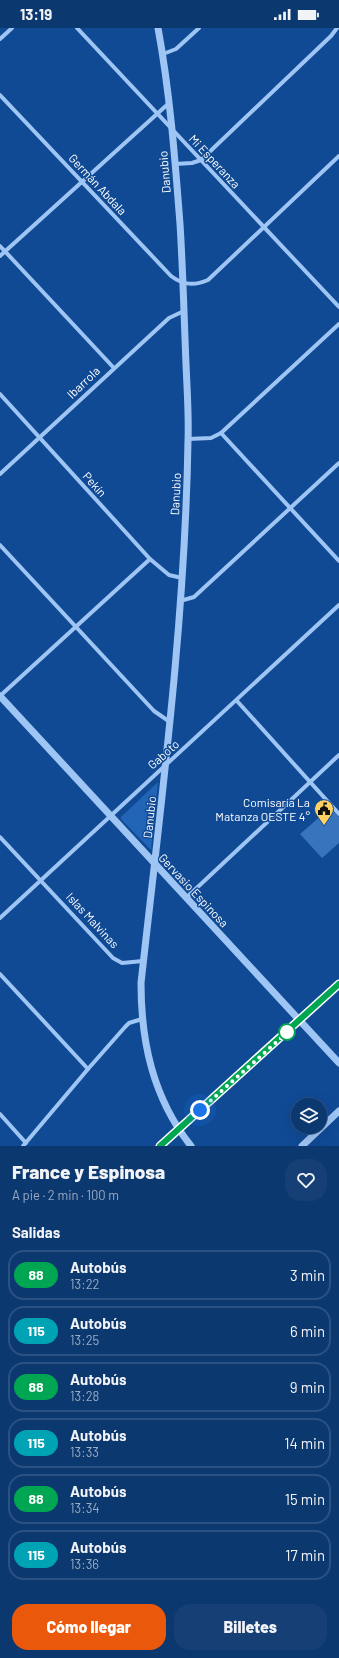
<!DOCTYPE html>
<html lang="es">
<head>
<meta charset="utf-8">
<style>
  body { margin:0; font-family:Barlow,sans-serif; background:#153f75; color:#f1f3f6; height:100vh; display:flex; flex-direction:column; font-size:15px; white-space:nowrap }
  * { box-sizing:border-box; margin:0 }
  p { font-size:13px; color:#9aacc3 }
  .icon { flex:none; width:22px; height:22px; fill:none; stroke:currentColor; stroke-width:2; stroke-linecap:round; stroke-linejoin:round }
  .map { position:relative; height:1118px; overflow:hidden }
  .panel { display:flex; flex-direction:column; background:#0c3870; flex:1 }
  .panel>* { flex:none }
  .badge { padding:0 8px; border-radius:13px; font-size:14px; line-height:26px }
  .fabs { position:absolute; left:291px; top:1070px; display:grid; gap:8px }
  .fabs a { display:grid; place-items:center; width:36px; height:36px; border-radius:50%; background:#0c3870; box-shadow:0 4px 16px #0002,0 0 0 1px #2c5283; font-size:20px }
  .you { position:absolute; width:20px; height:20px; margin:-10px; border:3px solid #fff; border-radius:50%; background:#1a73e8; box-shadow:0 0 0 6px #1a73e833 }
  .map>.badge { position:absolute; translate:-50% -50%; box-shadow:0 0 0 2px #fff }
  h2 { padding:0 12px; font-size:15px; line-height:36px }
  .round { display:grid; place-items:center; flex:none; width:42px; height:42px; border-radius:16px; background:#153f75 }
  .overview { display:flex; align-items:center; justify-content:space-between; height:68px; padding:0 12px }
  h1 { font-size:19px; font-weight:800; line-height:30px }
  .cta { display:flex; gap:8px; margin-top:auto; padding:8px 12px }
  .cta a { flex:1; height:46px; border-radius:16px; background:#ea580c; color:#fff; font-size:16px; font-weight:800; line-height:46px; text-align:center }
  .cta a+a { background:#153f75; color:#f1f3f6 }
  ul { padding:0; list-style:none }
  li { display:flex; align-items:center; gap:12px; height:50px; margin:0 8px 6px; padding:0 4px; border:2px solid #2c5283; border-radius:16px }
  li div { flex:1 }
  li b { display:block; font-size:15px }
  li em { font-style:normal }
  li .badge { min-width:44px; font-weight:700; text-align:center }
  .status { display:flex; justify-content:space-between; align-items:center; height:28px; padding:0 20px; background:#0c3870; direction:ltr }
  .status svg { height:11px; fill:currentColor }
  .map>svg:first-child { display:block }
  .green { fill:#2264b5 }
  .building { fill:#3874be }
  .lines { fill:none; stroke-linecap:round; stroke-linejoin:round }
  .minor { stroke:#9ec5f4; stroke-width:4 }
  .tertiary { stroke:#9ec5f4; stroke-width:7 }
  .line-casing { stroke:#fff; stroke-width:9 }
  .line { stroke:#00a651; stroke-width:6 }
  .walk { stroke:#fff; stroke-width:4; stroke-dasharray:0 7.2 }
  .stop-dot { fill:#fff; stroke:#00a651; stroke-width:2 }
  .labels { text-anchor:middle; dominant-baseline:central; stroke-width:3; stroke-linejoin:round; paint-order:stroke }
  .street-label { font-size:12px; fill:#fff; stroke:#104a95 }
  .poi-label { font-size:12px; fill:#fff; stroke:#104a95; text-anchor:end }
</style>
</head>
<body>
<div class="status"><b>13:19</b><svg viewBox="0 0 49 12"><path d="M0 12V9h3v3zM5 12V6h3v6zM10 12V3h3v9zM15 12V0h3v12zM26 1h20v11H26zM47 4h2v5h-2z"/></svg></div>
<div class="map">
<svg width="339" height="1118" viewBox="0 0 339 1118">
  <rect width="100%" height="100%" fill="#104a95"/>
  <path class="green" d="M158,754l-7,68 -30,-31v-2z"/>
  <path class="building" d="M330,780l9,9v26l-17,15 -22,-24z"/>
  <g class="lines">
    <g class="minor">
      <path d="M77,0l262,279"/>
      <path d="M0,11l12,-11"/>
      <path d="M163,26l13,-5 23,-21"/>
      <path d="M0,67l171,181c12,9 23,10 37,4l131,-124"/>
      <path d="M175,136l17,-1 9,-3 130,-124 6,-8"/>
      <path d="M0,218l113,121"/>
      <path d="M0,228l168,-152"/>
      <path d="M0,366l150,165 19,16 13,3"/>
      <path d="M221,405l118,128"/>
      <path d="M188,411l23,-1 10,-5 118,-109"/>
      <path d="M0,446l169,-156 15,-7"/>
      <path d="M0,517l154,166 16,11"/>
      <path d="M180,573l14,-4 145,-134"/>
      <path d="M0,668l150,-137"/>
      <path d="M237,673l102,113"/>
      <path d="M0,809l113,121 9,5 21,-2"/>
      <path d="M186,870l153,-143"/>
      <path d="M0,890l339,-313"/>
      <path d="M0,946l88,95"/>
      <path d="M0,1086l26,29"/>
      <path d="M23,1118l65,-77 37,-42 4,-4 13,-4"/>
      <path d="M160,1118l179,-162"/>
    </g>
    <g class="tertiary">
      <path d="M158,0c12,65 17,131 22,196 3,47 4,93 6,140 1,25 3,51 2,77 -3,181 -27,362 -47,542 0,59 12,115 50,163"/>
      <path d="M0,668l339,367"/>
      <path d="M302,1118l37,-35"/>
    </g>
  </g>
  <g class="lines">
    <g class="line-casing">
      <path id="line" d="M160,1118l179,-162"/>
    </g>
    <use href="#line" class="line"/>
    <path class="walk" d="M200,1082l89,-79 -2,1"/>
  </g>
  <defs>
    <g id="civic-pin" transform="scale(1)"><path d="M0 17L-7.5 6A9.5 9.5 0 1 1 7.5 6Z" fill="#ffd161" stroke="#104a95"/><path d="M-.6-6.5H3V-4.5H.6V-3L4-1V1h2V6H-6V1h2V-1L-.6-3ZM-1.2 2.5V6h2.4V2.5Z" fill="#111"/></g>
  </defs>
  <g fill-rule="evenodd">
    <use href="#civic-pin" x="324" y="781"/>
  </g>
  <circle class="stop-dot" cx="287" cy="1004" r="8"/>
  <g class="labels">
    <g class="street-label">
      <text transform="translate(215 133) rotate(47)">Mi Esperanza</text>
      <text transform="translate(164 144) rotate(-95)">Danubio</text>
      <text transform="translate(98 156) rotate(47)">Germán Abdala</text>
      <text transform="translate(83 354) rotate(-44)">Ibarrola</text>
      <text transform="translate(95 456) rotate(48)">Pekín</text>
      <text transform="translate(175 466) rotate(-87)">Danubio</text>
      <text transform="translate(163 726) rotate(-42)">Gaboto</text>
      <text transform="translate(149 789) rotate(-84)">Danubio</text>
      <text transform="translate(194 862) rotate(47)">Gervasio Espinosa</text>
      <text transform="translate(93 892) rotate(47)">Islas Malvinas</text>
    </g>
    <g class="poi-label">
      <text x="310" y="774">Comisaría La<tspan x="310" dy="14">Matanza OESTE 4°</tspan></text>
    </g>
  </g>
</svg>
<div class="fabs">
<a><svg class="icon" aria-label="layers" viewBox="0 0 24 24"><path d="M12 4l9 5-9 5-9-5zM3 14l9 5 9-5"/></svg></a>
</div>
<div class="you" style="left:200px;top:1082px"></div>
</div>
<section class="panel">
<div class="overview"><div><h1>France y Espinosa</h1><p>A pie · 2 min · 100 m</p></div><a class="round"><svg class="icon" aria-label="heart" viewBox="0 0 24 24"><path d="M12 20l-8-8c-3-5 5-10 8-4 3-6 11-1 8 4z"/></svg></a></div>
<h2>Salidas</h2>
<ul>
<li><span class="badge" style="background:#00a651;color:#fff">88</span><div><b>Autobús</b><p>13:22</p></div><em>3 min</em></li>
<li><span class="badge" style="background:#00a3b4;color:#fff">115</span><div><b>Autobús</b><p>13:25</p></div><em>6 min</em></li>
<li><span class="badge" style="background:#00a651;color:#fff">88</span><div><b>Autobús</b><p>13:28</p></div><em>9 min</em></li>
<li><span class="badge" style="background:#00a3b4;color:#fff">115</span><div><b>Autobús</b><p>13:33</p></div><em>14 min</em></li>
<li><span class="badge" style="background:#00a651;color:#fff">88</span><div><b>Autobús</b><p>13:34</p></div><em>15 min</em></li>
<li><span class="badge" style="background:#00a3b4;color:#fff">115</span><div><b>Autobús</b><p>13:36</p></div><em>17 min</em></li>
</ul>
<div class="cta"><a>Cómo llegar</a><a>Billetes</a></div>
</section>
</body>
</html>
